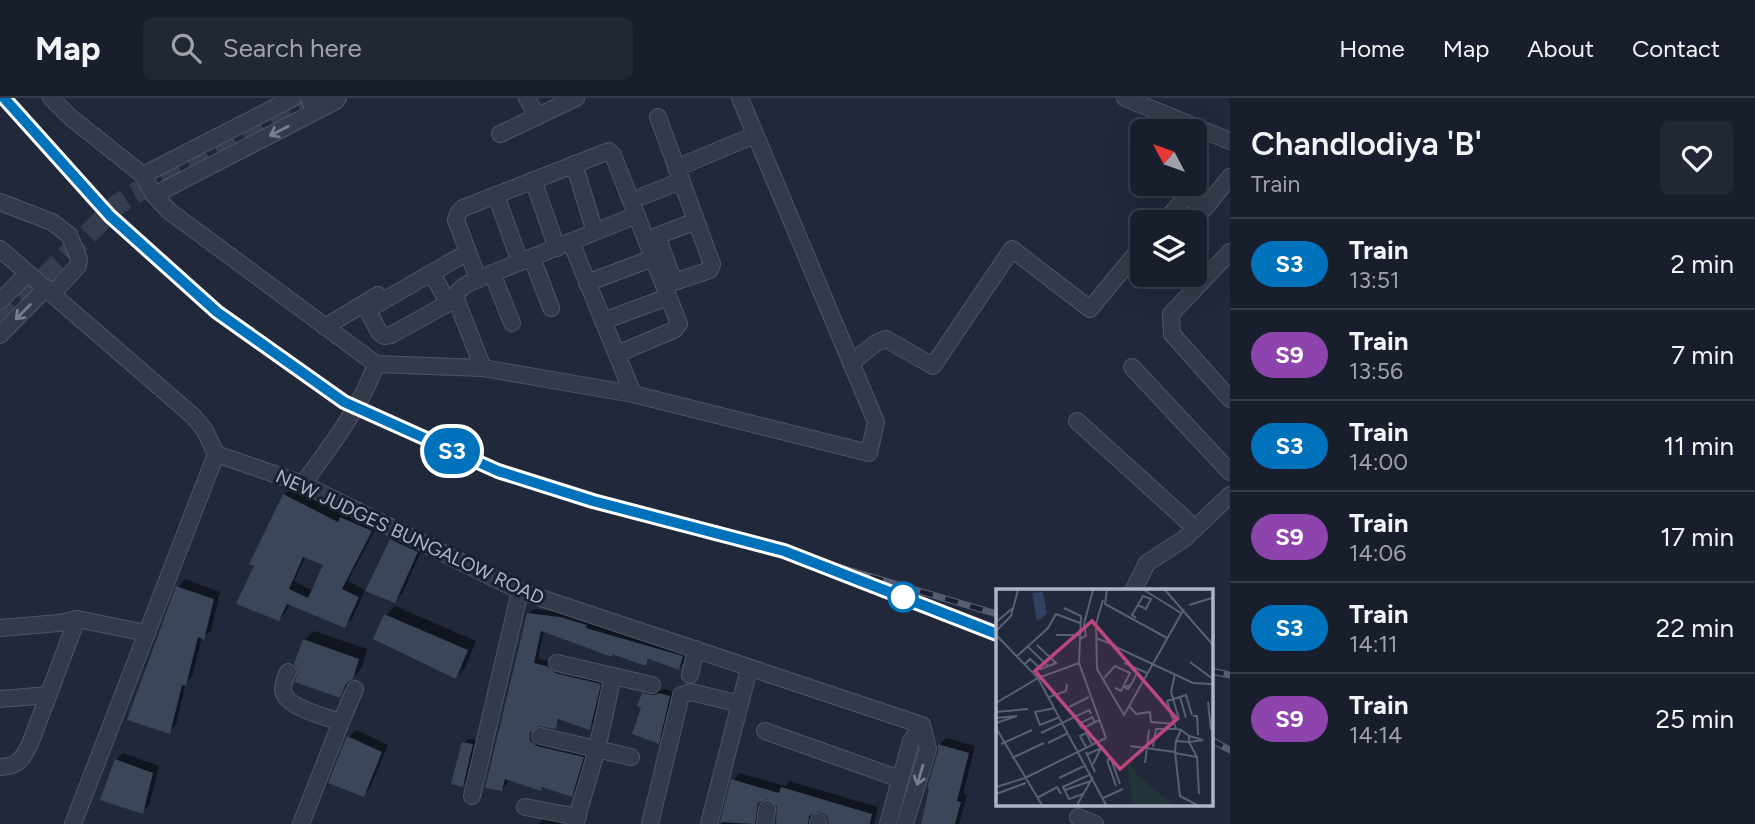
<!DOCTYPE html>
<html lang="en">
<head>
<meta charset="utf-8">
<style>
  body { margin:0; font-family:Figtree,sans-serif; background:#212734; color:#f1f3f6; height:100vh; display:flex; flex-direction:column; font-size:26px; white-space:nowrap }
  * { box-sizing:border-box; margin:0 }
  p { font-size:23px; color:#9fa2a9 }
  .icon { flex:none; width:38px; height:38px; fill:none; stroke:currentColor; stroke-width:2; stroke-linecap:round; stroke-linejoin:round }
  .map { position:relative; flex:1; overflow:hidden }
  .side { display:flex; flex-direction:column; background:#181e2c; width:525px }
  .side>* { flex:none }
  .badge { padding:0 14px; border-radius:23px; font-size:24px; line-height:46px }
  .needle { width:46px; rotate:311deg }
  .buttons { position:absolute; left:1130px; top:21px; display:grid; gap:14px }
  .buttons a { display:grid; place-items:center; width:77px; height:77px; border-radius:10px; background:#181e2c; box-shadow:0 7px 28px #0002,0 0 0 2px #363c48; font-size:35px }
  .map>.badge { position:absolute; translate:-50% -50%; box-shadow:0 0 0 4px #fff }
  .round { display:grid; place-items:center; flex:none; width:74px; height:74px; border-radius:10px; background:#212734 }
  .summary { display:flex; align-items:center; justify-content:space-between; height:119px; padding:0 21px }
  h1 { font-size:33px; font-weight:600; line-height:52px }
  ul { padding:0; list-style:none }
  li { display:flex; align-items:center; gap:21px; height:91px; padding:0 21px; border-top:2px solid #363c48 }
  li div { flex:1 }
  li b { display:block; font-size:26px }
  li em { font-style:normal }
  li .badge { min-width:77px; font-weight:700; text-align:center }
  header { display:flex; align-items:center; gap:42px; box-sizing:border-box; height:98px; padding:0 35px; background:#181e2c; border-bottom:2px solid #363c48 }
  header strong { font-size:33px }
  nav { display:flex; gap:38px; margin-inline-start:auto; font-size:24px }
  .search { width:490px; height:63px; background:#212734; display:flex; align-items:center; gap:18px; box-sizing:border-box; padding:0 24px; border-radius:10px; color:#9fa2a9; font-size:26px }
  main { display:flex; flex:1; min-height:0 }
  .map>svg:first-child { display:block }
  .shadow { fill:#0007; fill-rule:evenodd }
  .building { fill:#3b4659; fill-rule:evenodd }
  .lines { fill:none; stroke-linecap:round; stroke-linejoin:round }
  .tertiary-tunnel { stroke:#353d4f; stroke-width:21; stroke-dasharray:21 10; stroke-linecap:butt }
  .minor-casing { stroke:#4e5565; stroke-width:18 }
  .tertiary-casing { stroke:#4e5565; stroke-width:24 }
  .minor { stroke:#333b4a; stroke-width:16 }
  .tertiary { stroke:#333b4a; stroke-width:21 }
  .rail-casing { stroke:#555e71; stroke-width:7 }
  .rail { stroke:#19202e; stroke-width:4.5; stroke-dasharray:13; stroke-linecap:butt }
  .oneway { stroke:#777e8e }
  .line-casing { stroke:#fff; stroke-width:16 }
  .line { stroke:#0072bc; stroke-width:10 }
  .stop-dot { fill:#fff; stroke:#0072bc; stroke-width:3.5 }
  .labels { text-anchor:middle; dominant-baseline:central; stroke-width:6; stroke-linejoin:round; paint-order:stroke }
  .street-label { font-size:19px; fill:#aeb5c6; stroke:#19202e }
  .inset-road { fill:none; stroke:#596072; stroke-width:2 }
  .view { fill:#bc477b; fill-opacity:0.15; stroke:#bc477b; stroke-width:3.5 }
  .inset-edge { fill:none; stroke:#aeb5c6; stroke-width:3.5 }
</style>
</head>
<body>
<header>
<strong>Map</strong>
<div class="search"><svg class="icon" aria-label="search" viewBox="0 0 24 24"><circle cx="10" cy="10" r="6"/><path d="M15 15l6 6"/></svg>Search here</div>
<nav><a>Home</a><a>Map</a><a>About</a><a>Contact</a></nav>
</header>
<main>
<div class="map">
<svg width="1230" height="726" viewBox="0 0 1230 726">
  <rect width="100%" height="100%" fill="#20283a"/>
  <g class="shadow">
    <path d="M291,390l54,27 3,-4 30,13 -30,57 17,9 -13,29 -8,7 -54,-23 -4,9 -7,7 5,-124zM306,458l20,8 -13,27 -19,-10z"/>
    <path d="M398,435l26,12 -22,49 -8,7 -3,-61z"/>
    <path d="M185,481l35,13 -9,39 -9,6 -10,40 -6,6 -10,42 -7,7 -40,-13 49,-132z"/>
    <path d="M395,508l81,35 -11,27 -9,9 -70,-62z"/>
    <path d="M534,511l32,4 25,7 -1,3 97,28 -3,12 -5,5 -28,-10 -6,6 -101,-34 -6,28 67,21 -10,44 -5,5 -29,-10 -6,9 -13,-3 -6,2 -2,6 54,20 -11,38 -6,5 -26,-9 -4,3 -33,-11 -1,6 -6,6 27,-176z"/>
    <path d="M314,533l53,18 -5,18 -23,29 -39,-25 4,-31z"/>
    <path d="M665,591l8,3 -11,45 -4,5 -14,-35v-13l4,-4 12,1z"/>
    <path d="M356,632l32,15 -18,43 -7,7 -32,-13 18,-45z"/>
    <path d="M946,640l29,8 -12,48 4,1 -8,29h-36l17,-72 -1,-7z"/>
    <path d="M468,641l9,1 -10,41 -4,4 1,-42z"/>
    <path d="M123,655l36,13 -10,39 -7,7 -26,-52z"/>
    <path d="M740,675l45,13 4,-5 89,26 -4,17h-45v-7l-6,-6h-8l-1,6 4,7h-42l3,-19 -9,-8 -7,1 -2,17 4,9h-43l11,-44z"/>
    <path d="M547,716l15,3 -2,7h-21z"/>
  </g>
  <g class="building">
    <path d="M283,396l55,28 2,-5 32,14 -30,58 17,8 -14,31 -58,-24 -8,17 -43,-17 18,-38 -5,-2zM303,459l20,8 -15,33 -19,-9z"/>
    <path d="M390,441l28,13 -23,51 -30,-12z"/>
    <path d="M176,488l38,13 -10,41 -6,-3 -12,49 -4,-1 -12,49 -43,-14z"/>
    <path d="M527,515l33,4 27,8 -1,3 97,28 -4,14 -31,-11 -2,7 -34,-12v3l-71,-26 -7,32 13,3 8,7 46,11 -11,46 -32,-11 -2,10 -18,-3 -8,7v7l7,6 47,11 -12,40 -30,-10 -1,4 -36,-12 -3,12 -17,-3z"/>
    <path d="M384,516l84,36 -12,29 -83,-40z"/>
    <path d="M303,541l56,20 -6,20 -7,5 -6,14 -45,-16 3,-11 -4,-7z"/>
    <path d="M642,595l12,2 5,-2 11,3 -11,48 -27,-10 9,-26 -4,-2z"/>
    <path d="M347,638l35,16 -18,45 -36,-14z"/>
    <path d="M462,644l11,2 -10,43 -12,-3z"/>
    <path d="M938,646l31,9 -12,48 4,1 -6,22h-34l8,-36 -2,-1 11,-35z"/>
    <path d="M115,661l38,14 -10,41 -43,-14z"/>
    <path d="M731,681l48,14 2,-6 91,27 -2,10h-41l-2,-8 -8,-4 -10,4 -1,8h-32l1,-18 -9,-7 -10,4 -3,21 -35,-2z"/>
  </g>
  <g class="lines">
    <path class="tertiary-tunnel" d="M0,224l117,-117 15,-10 180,-95"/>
    <g class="minor-casing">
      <g id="minor">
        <path d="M51,0l19,19 73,58 11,20 15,16 207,153 107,4 150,26 236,59 7,-31 -136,-324"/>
        <path d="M527,0l10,19"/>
        <path d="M1125,0l105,43"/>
        <path d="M658,19l54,147 -2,6 -36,12 -17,-46 39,-15"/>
        <path d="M500,36l76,-36"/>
        <path d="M574,66l21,68"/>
        <path d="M676,70l79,-33"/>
        <path d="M143,77l150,-77"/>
        <path d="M533,82l24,68"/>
        <path d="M154,97l182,-94 2,-3"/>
        <path d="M496,97l24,67"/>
        <path d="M643,98l38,-15"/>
        <path d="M0,104l52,20 17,13 10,24 -1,7 -26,28"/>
        <path d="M1164,124l23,-26 18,12 25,-31"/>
        <path d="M571,144l62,152"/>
        <path d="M0,151l193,167 11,13 12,25"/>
        <path d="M1230,154l-59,62 1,20 58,65"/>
        <path d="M532,160l19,50"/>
        <path d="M432,175l16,30"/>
        <path d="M492,175l20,50"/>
        <path d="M478,181l159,-64"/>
        <path d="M587,185l66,-25"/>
        <path d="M456,201l-65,36 -7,1 -5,-4 -10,-19 5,-7 94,-54"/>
        <path d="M0,203l28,-28"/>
        <path d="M603,223l65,-24"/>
        <path d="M325,229l53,-32"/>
        <path d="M0,237l46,-47"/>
        <path d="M851,265l25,-20 10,-4 47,27 79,-117 78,60 53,-64"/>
        <path d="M1132,269l98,105"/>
        <path d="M483,270l-27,-69c1,-12 12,-15 22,-20l-22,-59 2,-7 5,-5 146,-57 4,4 66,169 -5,6 -57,24"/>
        <path d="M1077,323l118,107"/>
        <path d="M303,386c28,-39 57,-75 73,-120"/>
        <path d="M1133,493l14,-28 37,-24 46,-44"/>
        <path d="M0,530l59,-5 18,-4 69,14"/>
        <path d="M557,565l56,13"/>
        <path d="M288,574c-2,5 -5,11 -5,17 0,18 43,28 58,33l-40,102"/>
        <path d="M690,577l6,-26"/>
        <path d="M0,601l48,-4"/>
        <path d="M341,624l14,-33"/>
        <path d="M765,633l135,48"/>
        <path d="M540,638l91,21"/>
        <path d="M0,669c18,-1 22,-7 30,-23l47,-125"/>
        <path d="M472,698l48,-205"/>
        <path d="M525,709l53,10"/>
        <path d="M1078,719l17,7"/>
        <path d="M73,726l143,-370 87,30 217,107 402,134"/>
        <path d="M575,726l22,-75 16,-73 39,9"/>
        <path d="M650,726l31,-129 10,-3 49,12"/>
        <path d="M709,726l40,-155"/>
        <path d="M765,726l2,-15"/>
        <path d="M818,726v-2"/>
        <path d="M888,726l23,-83 11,-16"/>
        <path d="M905,726l23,-75 -6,-24"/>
      </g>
    </g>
    <g class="tertiary-casing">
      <path id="tertiary" d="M312,2l4,-2"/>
    </g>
    <use href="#minor" class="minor"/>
    <use href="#tertiary" class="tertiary"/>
    <g class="rail-casing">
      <g id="rail">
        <path d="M4,0l106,118 107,96 127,90 154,69 95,30 191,50 213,63"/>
        <path d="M888,493l109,43"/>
        <path d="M1211,573l19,4"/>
        <path d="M1211,642l19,10"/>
      </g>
    </g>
    <use href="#rail" class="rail"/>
  </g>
  <defs><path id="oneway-shaft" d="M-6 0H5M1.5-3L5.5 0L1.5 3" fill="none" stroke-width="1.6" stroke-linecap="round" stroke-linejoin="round" transform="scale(1.75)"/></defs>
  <g class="oneway">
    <use href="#oneway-shaft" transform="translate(279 33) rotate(153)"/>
    <use href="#oneway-shaft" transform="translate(23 214) rotate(135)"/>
    <use href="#oneway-shaft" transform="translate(920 677) rotate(107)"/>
  </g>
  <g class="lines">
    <g class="line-casing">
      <path id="line" d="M4,0l106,118 107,96 127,90 154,69 95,30 191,50 213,83"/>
    </g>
    <use href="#line" class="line"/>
  </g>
  <circle class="stop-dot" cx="903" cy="499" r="14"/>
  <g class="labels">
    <g class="street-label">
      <text transform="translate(410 439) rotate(25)">NEW JUDGES BUNGALOW ROAD</text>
    </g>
  </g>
  <g transform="translate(996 491)">
    <rect width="217" height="217" fill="#20283a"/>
    <path d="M130,168l13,20 35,28h-41z" fill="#22353b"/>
    <path d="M47,3l4,22 -10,7 -5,-28z" fill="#324162"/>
    <path class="inset-road" d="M111,1l-2,14 62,34M148,1l37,23M169,1l48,55M107,11l-7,24 1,45 27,46 60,-106M193,16l23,-7M68,19l17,8 -2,47M140,29l-4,-3 11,-19 8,3 -5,10 -8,-4M0,33l17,-14M0,42l15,-15 7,-26M0,46l42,43 68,127M60,46h24M100,49l20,8M84,50l6,-3 -2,-12 9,-34M41,56l20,19M31,57l21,20M118,57l79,37 20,1M20,68l32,-29 8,-14 24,9M194,73l23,17M128,74l23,10M28,76l6,-6 11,10 15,-6M179,85l-4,18 8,27M108,89l11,-12 15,7 -9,18 -6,-3M135,96l-7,2 4,2 3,-4 5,-10M53,108l17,-6 1,-7M184,108l6,21M212,113l3,28M0,114l42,-25 41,-15 27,75M73,118l20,-10M134,118l6,7 14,-2 1,10 24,2M59,119l-20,4 5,13 20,-8M0,123l32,-3M197,127h4l1,19M0,129l21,-2 -21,7M99,133l-3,-5 -13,7 3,4h2l11,-6 3,-1 1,-1M0,139l46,77M185,141l-5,-1 -9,-28 19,-6 6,20M45,144l48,-23 2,4M180,152l5,-11 8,6v6l14,-2 -14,-4M52,154l20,-10M5,155l31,-14M134,157l45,6 5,44 17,9M90,158l-6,-11 6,-3 6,11M157,158l3,-18h20M90,163l9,20M179,163l1,-11 13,1 8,15 2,37M179,164l22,4M92,165l13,-6 -8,16M16,169l32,-15M111,171l4,-1 9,25M111,171l9,26M149,174l4,-33M63,189l27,-13M0,198l29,-9 81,-40M69,201l26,-9M0,205l30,-11M87,205l-14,5 -6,-12 28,-13M41,209l20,-11 4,7M107,209l20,-9M81,216l16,-28"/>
    <path class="view" d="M96,32l85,98 -57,50 -85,-98z"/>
    <rect width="217" height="217" class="inset-edge"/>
  </g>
</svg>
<div class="buttons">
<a><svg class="needle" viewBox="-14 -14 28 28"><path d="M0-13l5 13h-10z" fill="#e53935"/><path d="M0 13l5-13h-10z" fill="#9fa2a9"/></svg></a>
<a><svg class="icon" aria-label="layers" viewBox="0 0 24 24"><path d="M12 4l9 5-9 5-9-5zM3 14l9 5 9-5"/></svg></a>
</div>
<b class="badge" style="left:452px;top:353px;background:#0072bc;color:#fff">S3</b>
</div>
<section class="side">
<div class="summary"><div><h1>Chandlodiya 'B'</h1><p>Train</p></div><a class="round"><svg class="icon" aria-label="heart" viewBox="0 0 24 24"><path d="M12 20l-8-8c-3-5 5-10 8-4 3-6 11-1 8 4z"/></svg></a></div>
<ul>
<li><span class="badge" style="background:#0072bc;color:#fff">S3</span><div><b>Train</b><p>13:51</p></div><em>2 min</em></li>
<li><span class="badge" style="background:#8e44ad;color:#fff">S9</span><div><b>Train</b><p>13:56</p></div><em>7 min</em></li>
<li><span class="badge" style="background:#0072bc;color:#fff">S3</span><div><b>Train</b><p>14:00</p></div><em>11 min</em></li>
<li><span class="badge" style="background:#8e44ad;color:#fff">S9</span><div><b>Train</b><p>14:06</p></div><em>17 min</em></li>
<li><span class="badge" style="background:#0072bc;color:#fff">S3</span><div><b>Train</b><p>14:11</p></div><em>22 min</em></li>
<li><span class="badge" style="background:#8e44ad;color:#fff">S9</span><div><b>Train</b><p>14:14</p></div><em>25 min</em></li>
</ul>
</section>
</main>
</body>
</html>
